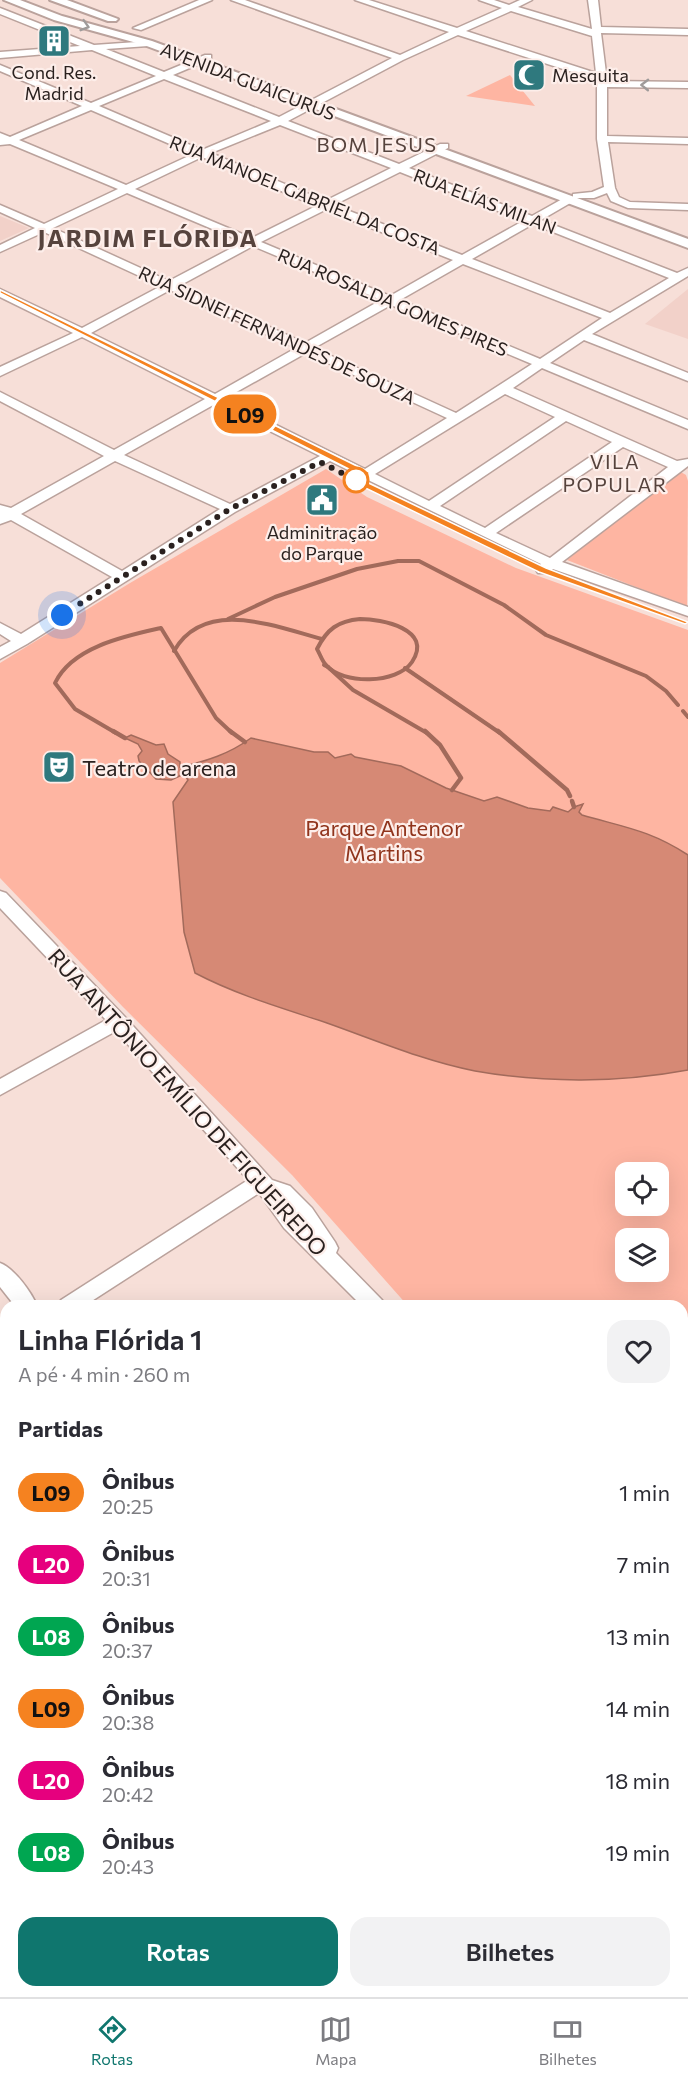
<!DOCTYPE html>
<html lang="pt">
<head>
<meta charset="utf-8">
<style>
  body { margin:0; font-family:Commissioner,sans-serif; background:#f2f2f3; color:#2b2b33; height:100vh; display:flex; flex-direction:column; font-size:22px; white-space:nowrap }
  * { box-sizing:border-box; margin:0 }
  p { font-size:20px; color:#7c7c81 }
  .icon { flex:none; width:33px; height:33px; fill:none; stroke:currentColor; stroke-width:2; stroke-linecap:round; stroke-linejoin:round }
  .map { position:relative; flex:1; overflow:hidden }
  .sheet { position:absolute; left:0px; top:1300px; width:688px; height:698px; display:flex; flex-direction:column; background:#fff; border-radius:18px 18px 0 0; box-shadow:0 6px 24px #0002 }
  .sheet>* { flex:none }
  .badge { padding:0 12px; border-radius:20px; font-size:21px; line-height:39px }
  .fabs { position:absolute; left:615px; top:1162px; display:grid; gap:12px }
  .fabs a { display:grid; place-items:center; width:54px; height:54px; border-radius:12px; background:#fff; box-shadow:0 6px 24px #0002; font-size:30px }
  .you { position:absolute; width:30px; height:30px; margin:-15px; border:4px solid #fff; border-radius:50%; background:#1a73e8; box-shadow:0 0 0 9px #1a73e833 }
  .map>.badge { position:absolute; translate:-50% -50%; box-shadow:0 0 0 3px #fff }
  h2 { padding:0 18px; font-size:22px; line-height:54px }
  .round { display:grid; place-items:center; flex:none; width:63px; height:63px; border-radius:18px; background:#f2f2f3 }
  .summary { display:flex; align-items:center; justify-content:space-between; height:102px; padding:0 18px }
  h1 { font-size:28px; font-weight:600; line-height:45px }
  .cta { display:flex; gap:12px; margin-top:auto; padding:12px 18px }
  .cta a { flex:1; height:69px; border-radius:18px; background:#0f766e; color:#fff; font-size:24px; font-weight:600; line-height:69px; text-align:center }
  .cta a+a { background:#f2f2f3; color:#2b2b33 }
  ul { padding:0; list-style:none }
  li { display:flex; align-items:center; gap:18px; height:72px; padding:0 18px }
  li div { flex:1 }
  li b { display:block; font-size:22px }
  li em { font-style:normal }
  li .badge { min-width:66px; font-weight:700; text-align:center }
  .menu { display:flex; justify-content:space-around; align-items:center; height:84px; border-top:2px solid #e1e1e2; background:#fff; font-size:16px; color:#7c7c81 }
  .menu a { display:grid; justify-items:center; gap:3px }
  .menu .current { color:#0f766e }
  .map>svg:first-child { display:block }
  .built { fill:#f2d1c9 }
  .green { fill:#feb5a2; fill-rule:evenodd }
  .water { fill:#d68975; stroke:#a26a5b; stroke-width:1.5 }
  .lines { fill:none; stroke-linecap:round; stroke-linejoin:round }
  .stream-far2 { stroke:#a26a5b; stroke-width:4 }
  .stream-far1 { stroke:#a26a5b; stroke-width:4.5 }
  .stream { stroke:#a26a5b; stroke-width:6 }
  .minor-casing { stroke:#baa29c; stroke-width:3 }
  .major-casing { stroke:#baa29c; stroke-width:4 }
  .minor { fill:#fff; fill-rule:evenodd }
  .major { fill:#fff; fill-rule:evenodd }
  .oneway { stroke:#9f9b9a }
  .line { fill:#f58220; stroke:#fff; stroke-width:1.5 }
  .walk { stroke:#2a211f; stroke-width:6; stroke-dasharray:0 10.8 }
  .stop-dot { fill:#fff; stroke:#f58220; stroke-width:3 }
  .labels { text-anchor:middle; dominant-baseline:central; stroke-width:4.5; stroke-linejoin:round; paint-order:stroke }
  .far-poi-label { font-size:18px; fill:#2a211f; stroke:#fdeeea }
  .far-street-label { font-size:18px; fill:#2a211f; stroke:#fdeeea }
  .far-neighbourhood-label { font-size:20px; letter-spacing:1.5px; fill:#56433d; stroke:#fdeeea }
  .poi-label { font-size:22px; fill:#2a211f; stroke:#fdeeea; text-anchor:start }
  .park-label { font-size:22px; fill:#90341c; stroke:#fdeeea }
  .street-label { font-size:22px; fill:#2a211f; stroke:#fdeeea }
  .far-district-label { font-size:24px; font-weight:bold; letter-spacing:1.5px; fill:#56433d; stroke:#fdeeea }
</style>
</head>
<body>
<div class="map">
<svg width="688" height="1997" viewBox="0 0 688 1997">
  <rect width="100%" height="100%" fill="#f7dfd8"/>
  <g class="built">
    <path d="M0,216l29,12 -29,13z"/>
    <path d="M688,289v50l-43,-15z"/>
    <path d="M682,1571l6,2v248l-5,7z"/>
  </g>
  <g class="green">
    <path d="M510,75l25,31 -69,-10z"/>
    <path d="M326,469l41,28 149,71 172,62v880l-6,-2v-202h-274l-116,-131 -169,-168 -123,-129v-215l130,-80zM626,1173h32v33h-32zM626,1239h32v33h-32z"/>
    <path d="M679,471l7,4 2,6 -1,126 -120,-47 107,-87z"/>
    <path d="M174,1992h306l4,5h-314z"/>
  </g>
  <path class="water" d="M131,735l25,10 8,-1 4,10 12,8v5c27,-6 49,-13 71,-29l63,14h14l7,6 16,-4 4,3 46,9 45,22 38,13 13,-4 31,11 22,3 3,-4 15,5 6,-5 9,-3 -4,8 3,3c41,12 68,15 106,40v215c-69,13 -145,13 -213,1 -51,-10 -100,-31 -148,-48 -45,-15 -90,-28 -132,-50l-11,-41 -11,-130 15,-22 -4,-6 -13,6 -15,-1 -17,-18 -1,-5 4,-5 -4,-7 -13,-6z"/>
  <g class="lines">
    <g class="stream-far2">
      <path d="M228,619l47,-22 82,-28 41,-8h21l85,44 42,30 100,41 20,15 12,14"/>
      <path d="M360,619c21,0 74,10 52,43 -15,22 -69,23 -86,3 -4,-4 -6,-11 -9,-16 10,-20 21,-28 43,-30z"/>
      <path d="M174,651c31,-54 102,-24 148,-12"/>
      <path d="M324,665l4,2"/>
      <path d="M328,667l25,23 74,43"/>
      <path d="M405,668l95,65"/>
      <path d="M683,711l5,6"/>
      <path d="M116,733l-41,-24 -20,-26c17,-36 70,-47 106,-55l55,90 16,15"/>
    </g>
    <g class="stream-far1">
      <path d="M113,731l12,7"/>
      <path d="M230,731l15,11"/>
      <path d="M425,731l15,14 21,33 -9,12"/>
      <path d="M498,731l69,59 3,6"/>
      <path d="M572,801l2,6"/>
    </g>
    <g class="stream">
      <path d="M682,1899l6,-5"/>
      <path d="M610,1997l4,-5"/>
    </g>
    <g class="minor-casing">
      <g id="minor">
        <path d="M199,0h13l-71,30 -8,-2z"/>
        <path d="M231,0h14l155,55 49,-23 -94,-32h14l88,28 45,-20 -23,-8h15l15,5 11,-5h12l-14,7 74,22 -4,-29h10l3,27 87,2v6l-87,-2 6,48 81,1v6l-81,-1v49l81,2v6l-80,-2 7,46 4,9 11,5 58,2v6l-60,-2 -17,-7 -4,-8 -13,5h-21v-4l19,-2 12,-5 -7,-48v-59l-139,-45 -55,25 -115,61 111,43 41,-20h8v4l-39,20 123,48 32,-18h8v4l-31,18 136,53 11,-5v8l-96,58 96,39v8l-104,-41 -34,23 138,57v9l-146,-61 -29,20 164,73 11,-2v7l-126,96 126,45v9l-135,-47 -5,4h-10l-2,-3 5,-6 -175,-85 -9,4 -5,-1 -2,-3 6,-5 -26,-13 -95,51 -208,132 -27,15v-12l11,-6 -11,-7v-11l21,11 91,-57 -101,-57 -11,4v-19l11,3 93,-52 -104,-55v-9l114,58 91,-51 -123,-62 -82,39v-9l73,-34 -73,-36v-8l82,39 79,-42 -117,-54 -44,20v-7l35,-17 -35,-16v-7l44,19 74,-35 -108,-45 -10,1v-12l10,4 72,-31 -82,-35v-6l91,38 65,-27 -64,-26 -92,8v-6l80,-6 -80,-32v-6l94,37 57,-4v4l-3,1 -42,3 58,23 41,-17h6v4l-38,16 106,42 113,-59zM511,11l81,25 4,37 -130,-42zM164,79l107,42 -69,29 -103,-44zM91,110l102,44 -67,31 -107,-45zM280,125l111,43 -66,33 -114,-48zM202,157l114,49 -64,32 -117,-49zM400,172l123,49 -61,34 -128,-50zM127,193l116,49 -74,39 -116,-53zM325,210l128,50 -63,36 -129,-54zM533,224l136,54 -59,35 -138,-54zM253,246l128,54 -76,43 -126,-57zM463,264l139,54 -62,41 -140,-59zM170,290l126,58 -81,46 -124,-61zM391,305l141,59 -76,49 -142,-65zM306,353l141,65 -82,51 -141,-70zM505,394l50,23 -126,84 -54,-27zM215,404l105,52 -90,48 -106,-49zM566,421l46,21 -127,86 -45,-22zM623,447l45,20 -118,91 -54,-25zM115,461l105,48 -98,62 -101,-57z"/>
        <path d="M0,891l6,2 118,123 148,164 18,6 22,22 23,34 3,6 -2,5 46,47 3,6h-23l-78,-78 -25,-35 -175,113h-26l3,-6 187,-120 -132,-149 -116,64v-16l106,-59 -106,-112z"/>
        <path d="M0,1263c14,5 32,30 37,43h-22l-15,-19z"/>
        <path d="M6,1337v20l-6,2v-20z"/>
        <path d="M682,1513l6,1v22l-6,-1z"/>
        <path d="M682,1557l6,2v23l-6,-2z"/>
        <path d="M0,1628l6,3v30l-6,-3z"/>
        <path d="M6,1679v26l-6,2v-26z"/>
        <path d="M688,1743v30l-6,2v-30z"/>
        <path d="M503,1992h27l-2,5h-27z"/>
      </g>
    </g>
    <g class="major-casing">
      <g id="major">
        <path d="M4,0h16l42,16 90,25 536,198v9l-544,-203 -90,-25z"/>
        <path d="M50,0h17l51,19 -2,2h-8z"/>
      </g>
    </g>
    <use href="#minor" class="minor"/>
    <use href="#major" class="major"/>
  </g>
  <defs><path id="oneway-chevron" d="M-2-3.5L2.5 0L-2 3.5" fill="none" stroke-width="1.6" stroke-linecap="round" stroke-linejoin="round" transform="scale(1.5)"/></defs>
  <g class="oneway">
    <use href="#oneway-chevron" transform="translate(85 26) rotate(17)"/>
    <use href="#oneway-chevron" transform="translate(645 85) rotate(-179)"/>
  </g>
  <path class="line" d="M0,290l369,182v4l-7,4 184,88 142,54 -3,2 -146,-52 -186,-90v-4l6,-4 -359,-181z"/>
  <g class="lines">
    <path class="walk" d="M62,615l168,-106 90,-47 36,18"/>
  </g>
  <defs>
    <g id="building-square" transform="scale(1.725)"><rect x="-9" y="-9" width="18" height="18" rx="4" fill="#2f797e" stroke="#fdeeea"/><path d="M-4-6H4V6H1V3H-1V6H-4ZM-2.5-4.3h1.7v1.8h-1.7ZM.8-4.3h1.7v1.8H.8ZM-2.5-1h1.7V.8h-1.7ZM.8-1h1.7V.8H.8Z" fill="#fff"/></g>
    <g id="mosque-square" transform="scale(1.725)"><rect x="-9" y="-9" width="18" height="18" rx="4" fill="#2f797e" stroke="#fdeeea"/><path d="M3.5-4.9A6 6 0 1 0 3.5 4.9A5 5 0 1 1 3.5-4.9Z" fill="#fff"/></g>
    <g id="civic-square" transform="scale(1.725)"><rect x="-9" y="-9" width="18" height="18" rx="4" fill="#2f797e" stroke="#fdeeea"/><path d="M-.6-6.5H3V-4.5H.6V-3L4-1V1h2V6H-6V1h2V-1L-.6-3ZM-1.2 2.5V6h2.4V2.5Z" fill="#fff"/></g>
    <g id="theatre-square" transform="scale(1.725)"><rect x="-9" y="-9" width="18" height="18" rx="4" fill="#2f797e" stroke="#fdeeea"/><path d="M-5-5.5Q0-4 5-5.5V0Q5 5 0 6Q-5 5-5 0ZM-3.3-2.5H-1v1.5H-3.3ZM1-2.5H3.3v1.5H1ZM-2.8 1Q0 5.5 2.8 1Z" fill="#fff"/></g>
  </defs>
  <g fill-rule="evenodd">
    <use href="#building-square" x="54" y="41"/>
    <use href="#mosque-square" x="529" y="75"/>
    <use href="#civic-square" x="322" y="500"/>
    <use href="#theatre-square" x="59" y="767"/>
  </g>
  <circle class="stop-dot" cx="356" cy="480" r="12"/>
  <g class="labels">
    <g class="far-poi-label">
      <text x="54" y="72">Cond. Res.<tspan x="54" dy="21">Madrid</tspan></text>
      <text x="552" y="75" text-anchor="start">Mesquita</text>
      <text x="322" y="532">Adminitração<tspan x="322" dy="21">do Parque</tspan></text>
    </g>
    <g class="far-street-label">
      <text transform="translate(248 81) rotate(21)">AVENIDA GUAICURUS</text>
      <text transform="translate(305 195) rotate(22)">RUA MANOEL GABRIEL DA COSTA</text>
      <text transform="translate(485 201) rotate(21)">RUA ELÍAS MILAN</text>
      <text transform="translate(393 302) rotate(23)">RUA ROSALDA GOMES PIRES</text>
      <text transform="translate(277 335) rotate(25)">RUA SIDNEI FERNANDES DE SOUZA</text>
    </g>
    <g class="far-neighbourhood-label">
      <text x="377" y="144">BOM JESUS</text>
      <text x="615" y="461">VILA<tspan x="615" dy="23">POPULAR</tspan></text>
    </g>
    <g class="poi-label">
      <text x="82" y="767">Teatro de arena</text>
    </g>
    <g class="park-label">
      <text x="384" y="827">Parque Antenor<tspan x="384" dy="25">Martins</tspan></text>
    </g>
    <g class="street-label">
      <text transform="translate(188 1102) rotate(48)">RUA ANTÔNIO EMÍLIO DE FIGUEIREDO</text>
    </g>
    <g class="far-district-label">
      <text x="148" y="237">JARDIM FLÓRIDA</text>
    </g>
  </g>
</svg>
<div class="fabs">
<a><svg class="icon" aria-label="locate" viewBox="0 0 24 24"><circle cx="12" cy="12" r="6"/><path d="M12 2v4M12 18v4M2 12h4M18 12h4"/></svg></a>
<a><svg class="icon" aria-label="layers" viewBox="0 0 24 24"><path d="M12 4l9 5-9 5-9-5zM3 14l9 5 9-5"/></svg></a>
</div>
<div class="you" style="left:62px;top:615px"></div>
<b class="badge" style="left:245px;top:414px;background:#f58220;color:#111">L09</b>
<section class="sheet">
<div class="summary"><div><h1>Linha Flórida 1</h1><p>A pé · 4 min · 260 m</p></div><a class="round"><svg class="icon" aria-label="heart" viewBox="0 0 24 24"><path d="M12 20l-8-8c-3-5 5-10 8-4 3-6 11-1 8 4z"/></svg></a></div>
<h2>Partidas</h2>
<ul>
<li><span class="badge" style="background:#f58220;color:#111">L09</span><div><b>Ônibus</b><p>20:25</p></div><em>1 min</em></li>
<li><span class="badge" style="background:#e6007e;color:#fff">L20</span><div><b>Ônibus</b><p>20:31</p></div><em>7 min</em></li>
<li><span class="badge" style="background:#00a651;color:#fff">L08</span><div><b>Ônibus</b><p>20:37</p></div><em>13 min</em></li>
<li><span class="badge" style="background:#f58220;color:#111">L09</span><div><b>Ônibus</b><p>20:38</p></div><em>14 min</em></li>
<li><span class="badge" style="background:#e6007e;color:#fff">L20</span><div><b>Ônibus</b><p>20:42</p></div><em>18 min</em></li>
<li><span class="badge" style="background:#00a651;color:#fff">L08</span><div><b>Ônibus</b><p>20:43</p></div><em>19 min</em></li>
</ul>
<div class="cta"><a>Rotas</a><a>Bilhetes</a></div>
</section>
</div>
<nav class="menu">
<a class="current"><svg class="icon" aria-label="directions" viewBox="0 0 24 24"><path d="M12 3l9 9-9 9-9-9zM9 14v-3h6M13 9l2 2-2 2"/></svg>Rotas</a>
<a><svg class="icon" aria-label="map" viewBox="0 0 24 24"><path d="M3 6l6-2 6 2 6-2v14l-6 2-6-2-6 2zM9 4v14M15 6v14"/></svg>Mapa</a>
<a><svg class="icon" aria-label="tickets" viewBox="0 0 24 24"><path d="M3 7h18v10H3zM15 7v10"/></svg>Bilhetes</a>
</nav>
</body>
</html>
